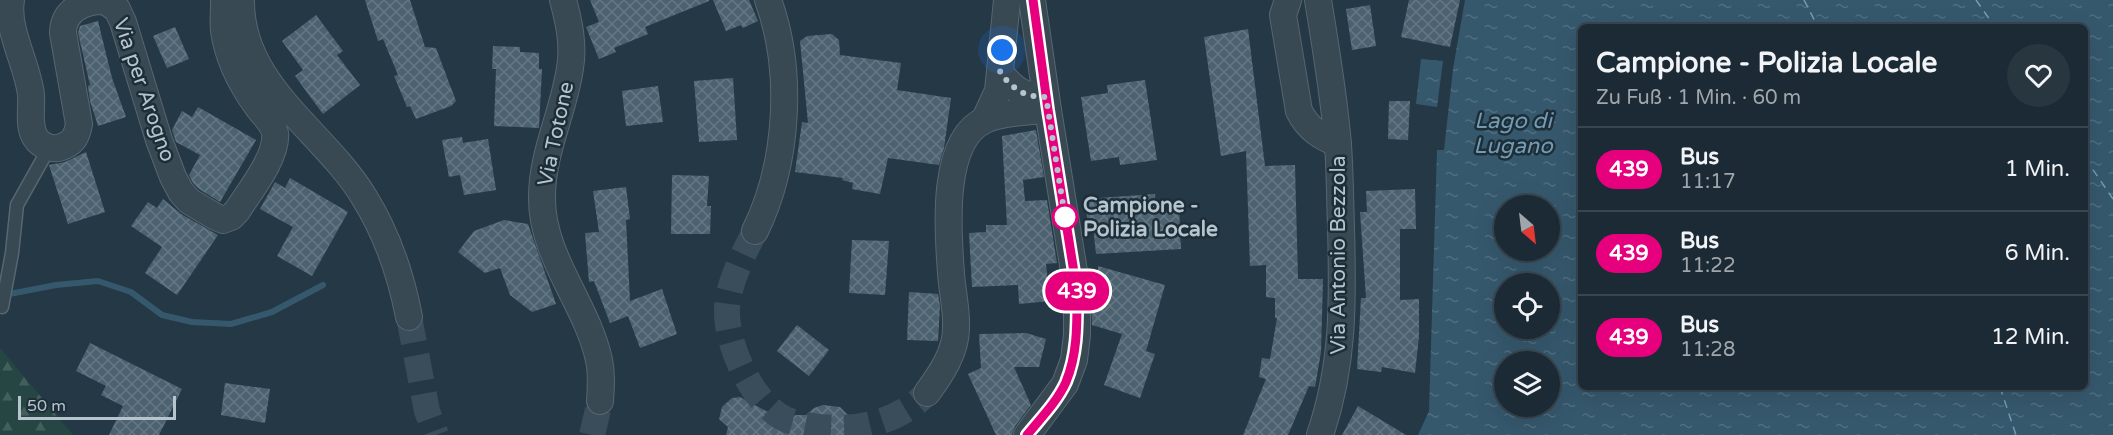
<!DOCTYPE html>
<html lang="de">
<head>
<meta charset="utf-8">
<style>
  body { margin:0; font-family:"Varela Round",sans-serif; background:#283640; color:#f1f3f6; height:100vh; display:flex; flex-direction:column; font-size:22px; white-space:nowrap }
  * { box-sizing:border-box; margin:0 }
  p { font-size:20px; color:#a0a7ac }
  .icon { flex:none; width:33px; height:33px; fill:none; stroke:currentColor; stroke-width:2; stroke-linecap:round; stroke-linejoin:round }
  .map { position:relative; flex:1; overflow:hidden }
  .drawer { position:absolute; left:1578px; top:24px; width:510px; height:366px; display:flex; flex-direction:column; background:#1b2a34; border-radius:9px; box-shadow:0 6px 24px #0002,0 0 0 2px #39464f }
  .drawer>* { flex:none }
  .badge { padding:0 12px; border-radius:20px; font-size:21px; line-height:39px }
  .needle { width:39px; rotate:152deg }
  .buttons { position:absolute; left:1494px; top:195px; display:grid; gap:12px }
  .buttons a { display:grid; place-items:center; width:66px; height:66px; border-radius:50%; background:#1b2a34; box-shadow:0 6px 24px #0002,0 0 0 2px #39464f; font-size:30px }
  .scale { position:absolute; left:18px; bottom:15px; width:158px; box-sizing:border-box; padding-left:6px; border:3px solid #b6c4ce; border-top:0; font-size:16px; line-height:21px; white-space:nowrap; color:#b6c4ce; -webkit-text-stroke:4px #1d2e39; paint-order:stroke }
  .you { position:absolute; width:30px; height:30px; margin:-15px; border:4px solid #fff; border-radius:50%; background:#1a73e8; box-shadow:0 0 0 9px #1a73e833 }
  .map>.badge { position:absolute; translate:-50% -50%; box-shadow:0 0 0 3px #fff }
  .round { display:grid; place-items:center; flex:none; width:63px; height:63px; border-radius:32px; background:#283640 }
  .head { display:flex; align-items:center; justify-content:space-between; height:102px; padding:0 18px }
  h1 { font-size:28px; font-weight:700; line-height:45px }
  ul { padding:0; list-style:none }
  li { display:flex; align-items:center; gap:18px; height:84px; padding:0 18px; border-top:2px solid #39464f }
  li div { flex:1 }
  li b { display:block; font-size:22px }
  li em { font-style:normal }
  li .badge { min-width:66px; font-weight:700; text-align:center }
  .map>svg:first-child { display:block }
  .forest { fill:url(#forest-firs) }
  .water { fill:url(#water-ripples); fill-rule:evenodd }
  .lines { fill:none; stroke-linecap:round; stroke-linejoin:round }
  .stream { stroke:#36586d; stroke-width:6 }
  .ferry { stroke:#739bb3; stroke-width:1.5; stroke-dasharray:8 6; stroke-linecap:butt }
  .building { fill:url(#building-cross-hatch) }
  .street-tunnel { stroke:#3a4d5a; stroke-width:26; stroke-dasharray:26 13; stroke-linecap:butt }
  .lane-casing { stroke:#576771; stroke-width:15 }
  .street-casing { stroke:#576771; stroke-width:28 }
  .lane { stroke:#394954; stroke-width:12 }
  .street { stroke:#394954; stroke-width:26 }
  .line-casing { stroke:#fff; stroke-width:14 }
  .line { stroke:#e6007e; stroke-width:9 }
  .walk { stroke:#b6c4ce; stroke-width:6; stroke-dasharray:0 10.8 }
  .stop-dot { fill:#fff; stroke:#e6007e; stroke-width:3 }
  .labels { text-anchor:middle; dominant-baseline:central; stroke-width:5; stroke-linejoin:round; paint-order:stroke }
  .street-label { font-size:21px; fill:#b6c4ce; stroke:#1d2e39 }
  .stop-label { font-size:21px; font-weight:bold; fill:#b6c4ce; stroke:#1d2e39; text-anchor:start }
  .water-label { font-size:22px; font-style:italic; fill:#739bb3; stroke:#1d2e39 }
</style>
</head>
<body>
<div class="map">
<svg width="2113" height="435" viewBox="0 0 2113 435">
  <defs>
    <pattern id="forest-firs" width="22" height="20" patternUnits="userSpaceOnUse" patternTransform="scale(1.5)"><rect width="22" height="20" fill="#264643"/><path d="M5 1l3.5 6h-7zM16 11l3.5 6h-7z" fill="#435f5d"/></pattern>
    <pattern id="water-ripples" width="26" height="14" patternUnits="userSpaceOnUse" patternTransform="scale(1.5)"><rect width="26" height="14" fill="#36586d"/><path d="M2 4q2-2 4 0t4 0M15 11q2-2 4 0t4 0" fill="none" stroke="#516e81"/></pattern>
    <pattern id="building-cross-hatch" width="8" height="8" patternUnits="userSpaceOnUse" patternTransform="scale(1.5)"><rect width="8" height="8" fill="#4d6270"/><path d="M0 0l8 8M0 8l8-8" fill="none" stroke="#647783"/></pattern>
  </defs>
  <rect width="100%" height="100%" fill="#243845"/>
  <path class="forest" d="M0,348l73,87h-73z"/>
  <g class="water">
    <path d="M1465,0h648v435h-695l11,-24 8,-261h7l9,-81zM1581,27h504v360h-504zM1504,206h46v44h-46zM1504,284h46v44h-46zM1504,362h46v44h-46z"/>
    <path d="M1421,59l22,2 -6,46 -21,-3z"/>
  </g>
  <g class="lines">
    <path class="stream" d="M4,295l52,-10 42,-4 33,11 31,23 30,7 39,2 41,-12 51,-27"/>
    <g class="ferry">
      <path d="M1804,0l14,27"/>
      <path d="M1976,0l19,27"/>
      <path d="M2085,158l28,41"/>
      <path d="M2000,387l16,48"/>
    </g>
  </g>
  <g class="building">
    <path d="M365,0h45l15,47 11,1 12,32 8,21 -5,5 -35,13 -6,-13 -3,1 -13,-31 4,-1 -15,-36 -5,2z"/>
    <path d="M590,0h119v1l-64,26 3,7 -34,14 2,4 -17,7 -13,-32 13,-5z"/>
    <path d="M713,0h36l9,21 -15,7 -2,-3 -15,6z"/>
    <path d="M1409,0h51l-10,47 -49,-10z"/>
    <path d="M1370,5l6,41 -24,4 -6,-41z"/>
    <path d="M316,15l27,36 -6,4 23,30 -37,29 -28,-38 8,-6 -21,-29z"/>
    <path d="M98,21l14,57 14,39 -28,9 -8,-25 -2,-15 2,-1 -12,-52 2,-7z"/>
    <path d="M175,27l14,32 -22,9 -14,-32z"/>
    <path d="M1248,29l17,137 30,-1 3,114h25l-2,73 -6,35 -6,-1 -21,49h-45l23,-56 -7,-2 3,-19 8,1 7,-41h-2v-20l-9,-1v-32l-16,1 -4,-115 -25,5 -17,-119z"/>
    <path d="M832,34l7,6 1,15 61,8 -4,27 54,8 -7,50 -5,17 -51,-7 -8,36 -28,-5 1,-6 -11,-3 1,-2 -48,-6 7,-50 6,1 -8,-82 7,-5z"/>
    <path d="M493,46l27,1v5l19,1v16h3l-3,59 -45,-2 2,-57h-4z"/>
    <path d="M733,78l4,62 -38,2 -5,-61z"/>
    <path d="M1145,80l12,80 -37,5 -1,-8 -28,4 -10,-64 27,-4 -1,-8z"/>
    <path d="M658,86l5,36 -37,4 -4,-35z"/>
    <path d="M1389,101h21l-2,39 -20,-1z"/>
    <path d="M198,107l58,33 -36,62 -21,-13 -6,-6 -4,-8 11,-20 -24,-13 -4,-12 10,-19 10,6z"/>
    <path d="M1036,130l8,47 -21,3 2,21 22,-1 10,63 -11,1 4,37 -31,3 -1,-19 -46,2 -3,-54 17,-1v-7h21l-5,-89z"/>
    <path d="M462,137l1,6 25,-4 8,51 -32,5 -4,-20 -11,2 -7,-37z"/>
    <path d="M86,152l19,60 -37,12 -19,-59 16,-3z"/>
    <path d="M672,175l37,1 -2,30h4l-1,28h-39z"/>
    <path d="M290,178l58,34 -36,64 -35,-20 16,-29 -33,-18 15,-27 10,6z"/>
    <path d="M626,187l4,32 -4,1 4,81 32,-12 15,45 -37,14 -12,-32 -18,7 -16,-42 -5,1 -4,-49 14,-1 -6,-41z"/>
    <path d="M1415,189l1,40h-16v71l19,-1v37l-4,37 -33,-6 -1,5 -24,-3 4,-71h5l-6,-86h7l-1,-21z"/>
    <path d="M1155,194l1,13 23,-1 2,43 -85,5 -3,-27 -5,1 -3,-29z"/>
    <path d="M163,199l18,15 37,21 -41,60 -32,-22 17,-26 -31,-21 17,-24 9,6z"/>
    <path d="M504,220l24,4 28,80 -24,8 -22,-17 -10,-27 -15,5 -27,-21 16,-21z"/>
    <path d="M852,240l37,1 -4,54 -36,-2z"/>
    <path d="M1098,266l67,19 -19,66 9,3 -15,44 -36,-13 18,-51 -30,-9 -2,-47 1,-6 7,-1z"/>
    <path d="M909,292l29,2 2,12 -2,35 -31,-1z"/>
    <path d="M797,325l32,25 -20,26 -32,-25z"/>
    <path d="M1026,333l20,6 -7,28h-25l17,38 -16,21 -3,9h-16l-28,-61 13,-6 -2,-34z"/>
    <path d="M90,343l92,46 -23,46h-50l14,-29 -22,-11 5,-9 -30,-15z"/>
    <path d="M225,383l45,6 -5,34 -44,-8z"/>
    <path d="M740,397l26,14 14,3 -7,9 23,-8h10l8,-7 9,-3 17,2 11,11 7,17h-132l2,-8 -9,-8 3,-12 10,-9z"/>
    <path d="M1358,406l48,29h-64z"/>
  </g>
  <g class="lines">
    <g class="street-tunnel">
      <path d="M755,231c-12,24 -26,50 -28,77 -2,35 26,98 60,112 48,15 104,10 140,-27"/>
      <path d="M409,317l18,94 9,24"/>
      <path d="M592,435l8,-34"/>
    </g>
    <g class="lane-casing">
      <path id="lane" d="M2,307l10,-54 5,-48 32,-57"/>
    </g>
    <g class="street-casing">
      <g id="street">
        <path d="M11,0c-5,30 17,65 20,95 1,14 -3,30 4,42 6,10 19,14 29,9 10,-4 13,-11 15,-22l-16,-91c0,-23 22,-33 42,-32l12,8 6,13 36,118 14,37 8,15 8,9 27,16 7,3 8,-3 6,-6c12,-19 41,-55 38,-78 -2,-11 -12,-18 -18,-27 -16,-22 -29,-48 -33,-75 -1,-9 0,-19 0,-28l11,-3"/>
        <path d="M241,0c-1,86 83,131 123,197 23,37 37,78 45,120"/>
        <path d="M563,0c6,22 11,45 7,68 -6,43 -28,84 -28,129 -1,59 45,107 57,163 3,14 2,27 1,41"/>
        <path d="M1288,0l-5,15 16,96c9,18 21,25 39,33"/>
        <path d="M1318,0c8,48 16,96 20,145 2,27 2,55 3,82 2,73 3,138 -21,208"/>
        <path d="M1000,73c15,17 23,24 46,24"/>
        <path d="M985,119l13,-28 9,-91"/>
        <path d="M755,231c33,-67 39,-160 13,-231"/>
        <path d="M927,393c14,-19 29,-41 29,-65 1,-18 -4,-37 -5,-55 -3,-40 -11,-133 34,-153 14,-7 46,-9 63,-10"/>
        <path d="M1027,435l38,-51 9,-24 3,-25v-45l-29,-180 -16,-110"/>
      </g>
    </g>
    <use href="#lane" class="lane"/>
    <use href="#street" class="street"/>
  </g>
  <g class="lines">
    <g class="line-casing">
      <path id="line" d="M1027,435c13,-16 30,-33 39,-53 12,-29 11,-60 11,-91l-29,-181 -15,-110"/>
    </g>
    <use href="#line" class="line"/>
    <path class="walk" d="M1002,50l-2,23c15,17 23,24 46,24l19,120"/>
  </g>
  <circle class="stop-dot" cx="1065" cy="217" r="12"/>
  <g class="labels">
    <g class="street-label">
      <text transform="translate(144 90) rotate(71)">Via per Arogno</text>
      <text transform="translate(556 134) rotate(-78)">Via Totone</text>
      <text transform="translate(1338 255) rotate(-90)">Via Antonio Bezzola</text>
    </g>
    <g class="stop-label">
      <text x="1083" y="205">Campione -<tspan x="1083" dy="24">Polizia Locale</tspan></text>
    </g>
    <g class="water-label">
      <text x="1513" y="121">Lago di<tspan x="1513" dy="25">Lugano</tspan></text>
    </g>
  </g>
</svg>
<div class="buttons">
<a><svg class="needle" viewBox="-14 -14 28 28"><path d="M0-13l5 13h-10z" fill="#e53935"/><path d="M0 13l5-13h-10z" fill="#a0a7ac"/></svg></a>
<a><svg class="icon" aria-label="locate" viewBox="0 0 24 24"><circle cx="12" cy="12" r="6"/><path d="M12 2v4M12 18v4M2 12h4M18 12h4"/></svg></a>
<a><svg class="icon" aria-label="layers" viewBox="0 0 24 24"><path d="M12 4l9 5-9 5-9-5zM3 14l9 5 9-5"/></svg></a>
</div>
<div class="scale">50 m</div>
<div class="you" style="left:1002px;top:50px"></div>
<b class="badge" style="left:1077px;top:291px;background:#e6007e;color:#fff">439</b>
<section class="drawer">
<div class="head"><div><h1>Campione - Polizia Locale</h1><p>Zu Fuß · 1 Min. · 60 m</p></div><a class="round"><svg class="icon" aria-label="heart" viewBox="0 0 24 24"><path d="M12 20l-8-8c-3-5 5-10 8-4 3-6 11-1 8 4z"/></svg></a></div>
<ul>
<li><span class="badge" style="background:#e6007e;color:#fff">439</span><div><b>Bus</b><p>11:17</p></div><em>1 Min.</em></li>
<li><span class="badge" style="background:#e6007e;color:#fff">439</span><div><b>Bus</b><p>11:22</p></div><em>6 Min.</em></li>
<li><span class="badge" style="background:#e6007e;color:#fff">439</span><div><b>Bus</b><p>11:28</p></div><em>12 Min.</em></li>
</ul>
</section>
</div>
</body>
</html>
